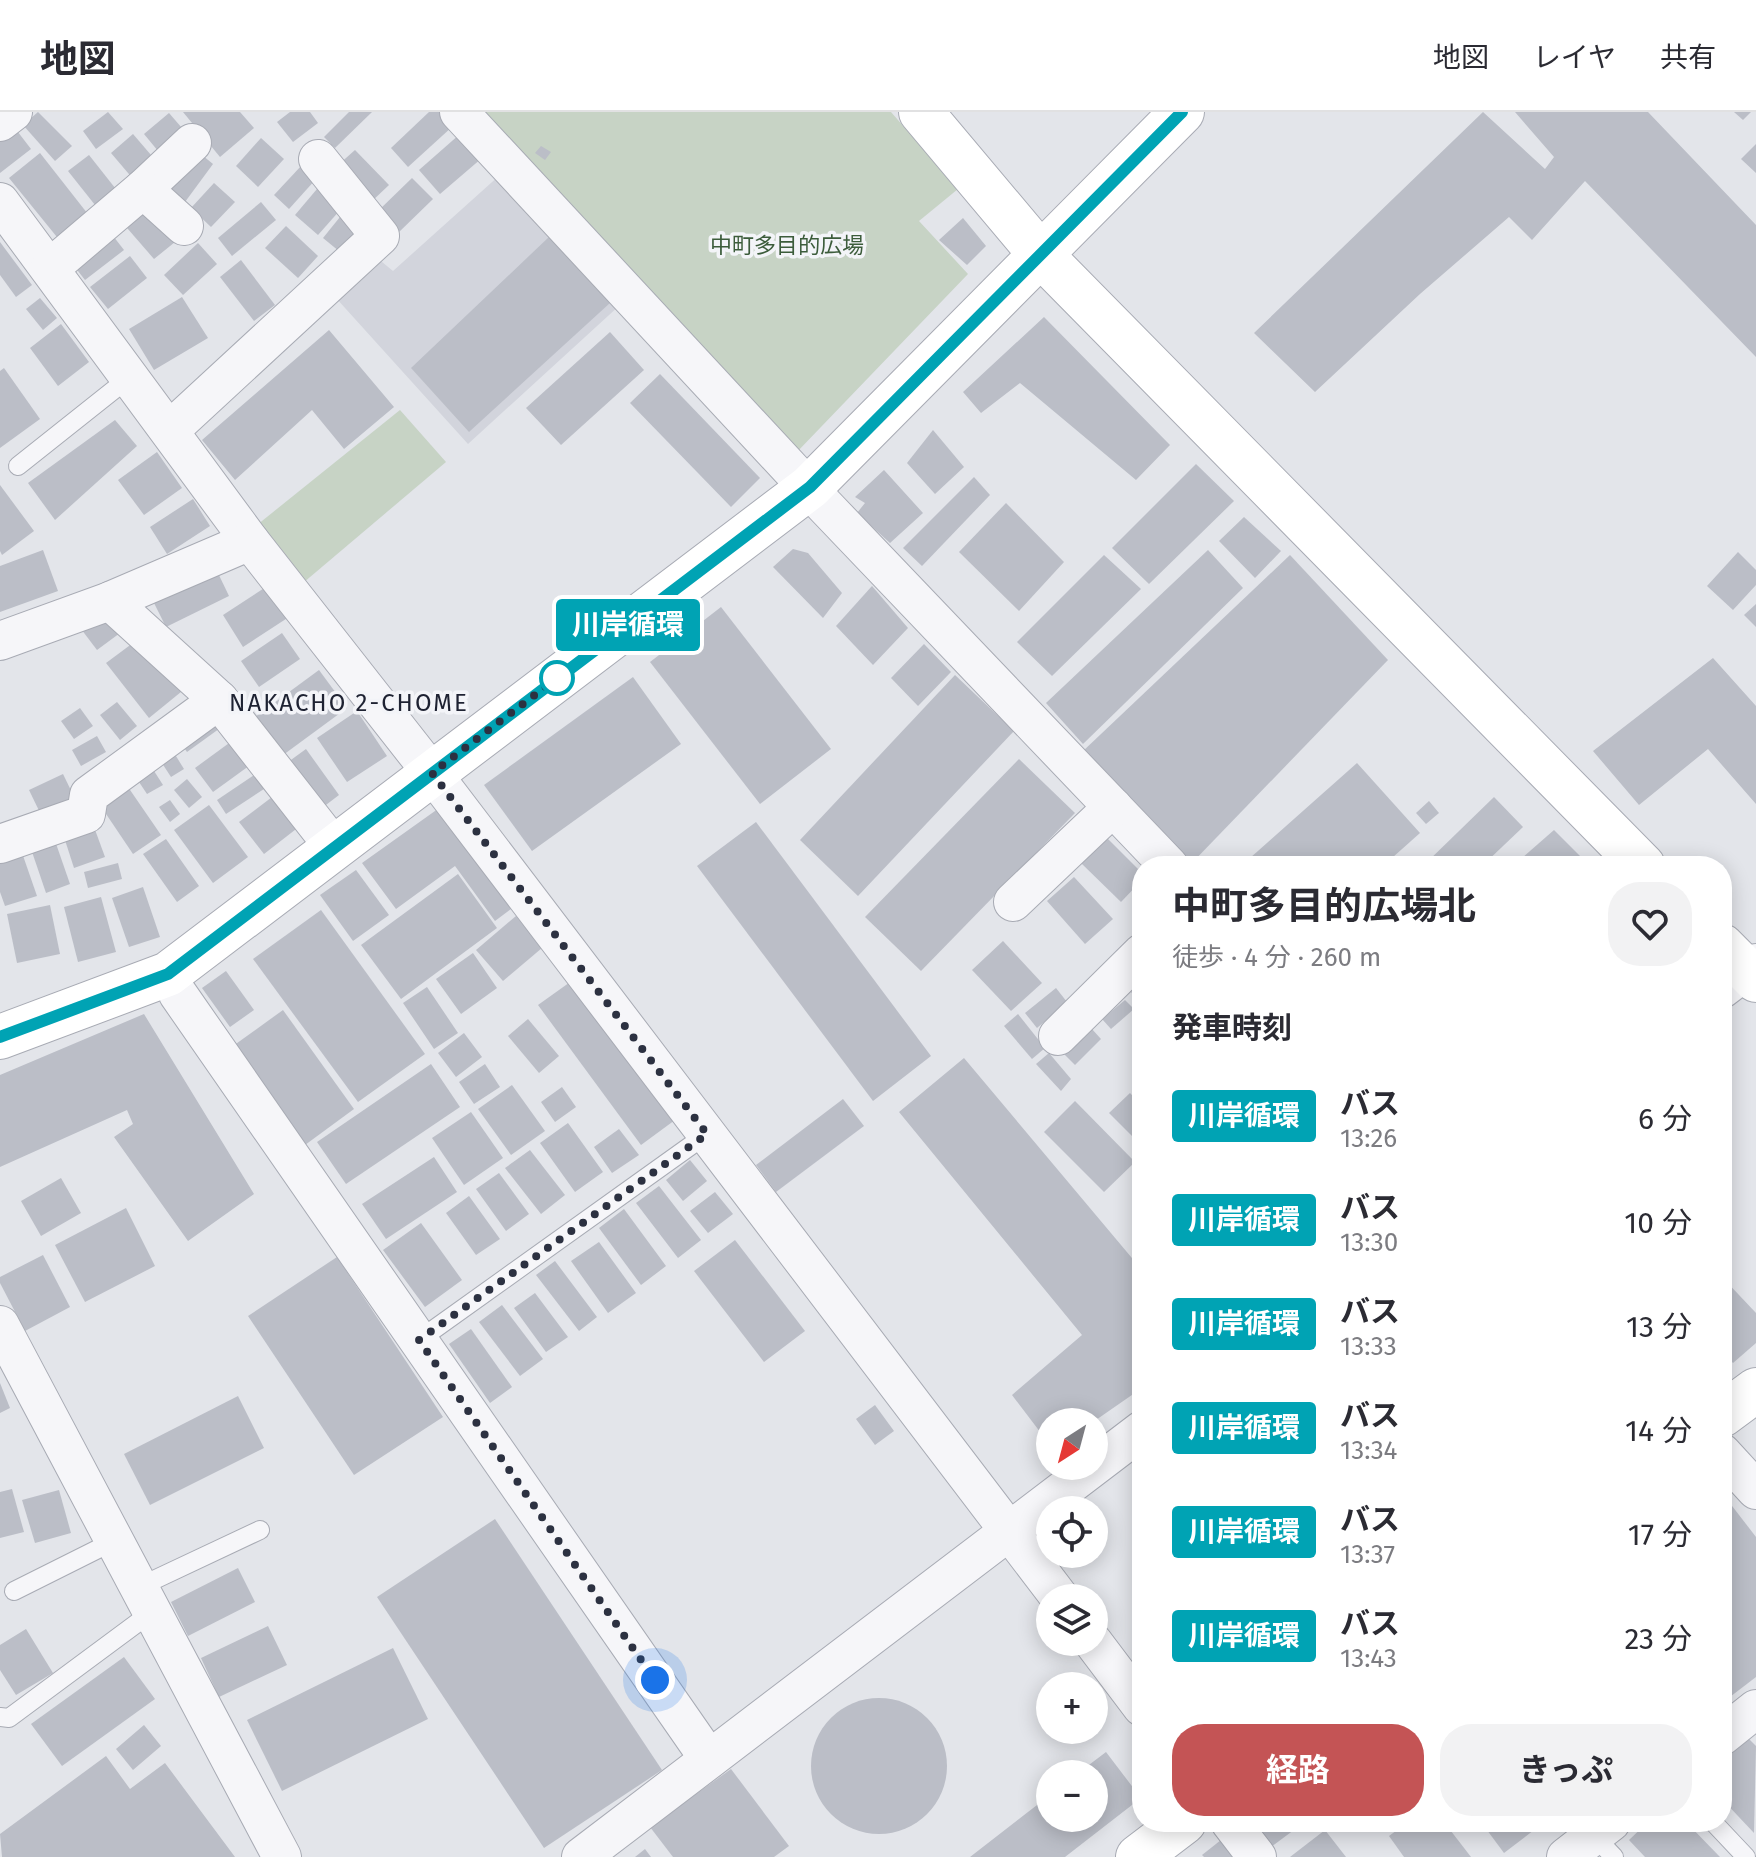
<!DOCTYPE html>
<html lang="ja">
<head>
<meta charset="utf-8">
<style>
  body { margin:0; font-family:"Fira Sans","Noto Sans JP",sans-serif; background:#f2f2f3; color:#2b2b33; height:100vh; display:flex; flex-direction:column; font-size:30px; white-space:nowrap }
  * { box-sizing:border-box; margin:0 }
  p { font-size:26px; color:#7c7c81 }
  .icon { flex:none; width:44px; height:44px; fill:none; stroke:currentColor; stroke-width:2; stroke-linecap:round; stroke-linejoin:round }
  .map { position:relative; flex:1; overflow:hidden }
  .drawer { position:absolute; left:1132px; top:744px; width:600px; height:976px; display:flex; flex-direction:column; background:#fff; border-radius:32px; box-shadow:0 4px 20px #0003 }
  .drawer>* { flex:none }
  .badge { padding:0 16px; border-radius:6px; font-size:28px; line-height:52px }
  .needle { width:52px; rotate:216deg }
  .buttons { position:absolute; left:1036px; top:1296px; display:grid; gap:16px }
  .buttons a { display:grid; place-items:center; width:72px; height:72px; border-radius:50%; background:#fff; box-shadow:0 4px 20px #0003; font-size:40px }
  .you { position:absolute; width:40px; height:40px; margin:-20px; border:6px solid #fff; border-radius:50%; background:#1a73e8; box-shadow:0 0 0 12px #1a73e833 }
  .map>.badge { position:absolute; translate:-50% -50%; box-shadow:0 0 0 4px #fff }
  h2 { padding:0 40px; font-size:30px; line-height:72px }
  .round { display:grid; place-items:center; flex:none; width:84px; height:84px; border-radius:32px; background:#f2f2f3 }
  .overview { display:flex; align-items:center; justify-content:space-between; height:136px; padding:0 40px }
  h1 { font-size:38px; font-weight:700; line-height:60px }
  .cta { display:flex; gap:16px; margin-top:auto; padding:16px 40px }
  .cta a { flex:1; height:92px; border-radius:32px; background:#c45455; color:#fff; font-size:32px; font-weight:700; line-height:92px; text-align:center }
  .cta a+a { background:#f2f2f3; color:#2b2b33 }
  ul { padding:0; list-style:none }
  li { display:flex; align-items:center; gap:24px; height:104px; padding:0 40px }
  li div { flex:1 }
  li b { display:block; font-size:30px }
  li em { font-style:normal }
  li .badge { min-width:88px; font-weight:700; text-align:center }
  header { display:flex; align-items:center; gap:48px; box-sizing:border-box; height:112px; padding:0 40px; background:#fff; border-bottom:2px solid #e1e1e2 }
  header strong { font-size:38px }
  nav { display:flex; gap:44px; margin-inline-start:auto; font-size:28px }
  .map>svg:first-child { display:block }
  .built { fill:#d2d4dc }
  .green { fill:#c7d3c5 }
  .building { fill:#bbbec7 }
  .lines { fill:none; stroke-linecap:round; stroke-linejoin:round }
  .lane-casing { stroke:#a8abb4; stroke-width:20 }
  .street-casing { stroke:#a8abb4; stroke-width:40 }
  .secondary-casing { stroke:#a8abb4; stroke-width:46 }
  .lane { stroke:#f6f6f9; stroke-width:18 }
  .street { stroke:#f6f6f9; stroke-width:38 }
  .secondary { stroke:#fff; stroke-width:44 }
  .line-casing { stroke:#fff; stroke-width:18 }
  .line { stroke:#00a3b4; stroke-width:12 }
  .walk { stroke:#2c3141; stroke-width:8; stroke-dasharray:0 14.4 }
  .stop-dot { fill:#fff; stroke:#00a3b4; stroke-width:4 }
  .labels { text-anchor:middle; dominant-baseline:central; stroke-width:7; stroke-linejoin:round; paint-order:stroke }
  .park-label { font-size:22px; fill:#3c5c3b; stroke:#f3f4f8 }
  .neighbourhood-label { font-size:24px; letter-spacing:2px; fill:#1e2232; stroke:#f3f4f8 }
</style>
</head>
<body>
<header>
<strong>地図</strong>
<nav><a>地図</a><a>レイヤ</a><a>共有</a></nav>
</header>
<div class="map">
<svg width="1756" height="1745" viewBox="0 0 1756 1745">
  <rect width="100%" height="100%" fill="#e3e5ea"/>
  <path class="built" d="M501,62l119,131 -152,139 -132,-146 40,-41 17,14z"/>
  <g class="green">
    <path d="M477,0h414l67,77 -39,32 49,53 -172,179z"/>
    <path d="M400,298l46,52 -143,121 -46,-58z"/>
  </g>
  <g class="building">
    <path d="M38,0l34,34 -17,15 -32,-36z"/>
    <path d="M108,0l15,17 -27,20 -13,-18z"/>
    <path d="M183,0h57l14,16 -34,29z"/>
    <path d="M290,0h20l8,11 -25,19 -16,-20z"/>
    <path d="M349,0h23l-37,36 -11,-11z"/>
    <path d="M429,0h10l14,14 -45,41 -17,-19z"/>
    <path d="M1483,0l62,57 9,-12 -39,-45h133l108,113v132l-171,-176 -53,59 -23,-23 -89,77 -105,98 -61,-59z"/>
    <path d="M1734,0h17l-8,8z"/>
    <path d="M169,1l19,22 -25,22 -19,-23z"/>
    <path d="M11,11l20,26 -31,24v-42z"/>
    <path d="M133,22l24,28 -23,18 -23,-27z"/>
    <path d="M460,22l22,24 -42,36 -21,-24z"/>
    <path d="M261,26l23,21 -26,28 -22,-21z"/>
    <path d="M1756,32v29l-15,-14z"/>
    <path d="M191,34l22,18 -28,38 -23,-17z"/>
    <path d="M541,34l10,6 -6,8 -10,-7z"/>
    <path d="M355,38l34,35 -18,17 -34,-36z"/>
    <path d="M40,41l51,65 -30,24 -52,-64z"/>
    <path d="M89,43l30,38 -20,17 -31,-39z"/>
    <path d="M302,53l14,14 -27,30 -15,-14z"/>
    <path d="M412,66l21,21 -36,35 -21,-21z"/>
    <path d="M214,71l21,19 -24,25 -20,-19z"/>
    <path d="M317,77l24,20 -23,26 -23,-20z"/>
    <path d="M261,90l15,18 -44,36 -14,-18z"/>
    <path d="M141,92l34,38 -21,17 -33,-38z"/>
    <path d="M344,100l23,21 -22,23 -22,-18z"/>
    <path d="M963,106l23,28 -19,19 -28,-25z"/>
    <path d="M286,114l32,30 -20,22 -33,-30z"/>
    <path d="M110,120l14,18 -39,30 -14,-18z"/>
    <path d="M550,124l60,67 -141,129 -58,-64z"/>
    <path d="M0,130l32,43 -16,12 -16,-22z"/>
    <path d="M198,131l19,21 -34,31 -19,-20z"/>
    <path d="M130,144l17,22 -39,31 -18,-22z"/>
    <path d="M241,148l34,45 -21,16 -34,-44z"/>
    <path d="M182,185l26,41 -54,32 -25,-41z"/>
    <path d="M40,186l17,20 -14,12 -17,-21z"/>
    <path d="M1044,205l126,128 -34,35 -116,-97 -39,30 -18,-21z"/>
    <path d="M61,212l28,38 -31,24 -28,-38z"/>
    <path d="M329,218l65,77 -50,42 -32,-39 -77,70 -33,-40z"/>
    <path d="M610,220l34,38 -83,75 -35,-37z"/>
    <path d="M4,256l36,51 -40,29v-77z"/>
    <path d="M660,262l100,104 -29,29 -101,-104z"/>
    <path d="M115,308l22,26 -82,74 -27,-37z"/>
    <path d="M933,318l31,37 -29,27 -28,-31z"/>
    <path d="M157,340l25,36 -38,27 -26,-35z"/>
    <path d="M1196,352l38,37 -85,83 -37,-36z"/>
    <path d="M884,358l39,43 -33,30 -33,-30 8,-10 -10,-6z"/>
    <path d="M974,365l16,18 -68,71 -19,-18z"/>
    <path d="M0,373l34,46 -32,24 -2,-4z"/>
    <path d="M193,387l17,27 -43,28 -17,-27z"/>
    <path d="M1006,391l58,59 -45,49 -60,-59z"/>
    <path d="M1244,405l37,34 -26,27 -36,-37z"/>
    <path d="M793,437l15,4 34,40 -19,25 -50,-51z"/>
    <path d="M43,438l15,41 -58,21v-46z"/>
    <path d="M1208,438l35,38 -160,156 -37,-41z"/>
    <path d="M1738,440l18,18v15l-23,25 -26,-24z"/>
    <path d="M1104,443l37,34 -89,87 -35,-34z"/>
    <path d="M1290,443l98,105 -199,206 -107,-114z"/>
    <path d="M217,459l12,25 -63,31 -12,-24z"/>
    <path d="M272,471l20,32 -49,32 -20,-32z"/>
    <path d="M872,474l36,42 -35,37 -37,-39z"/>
    <path d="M1756,492v23l-12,-12z"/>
    <path d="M721,495l110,142 -71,55 -110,-142z"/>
    <path d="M94,499l26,22 -23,17 -25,-33z"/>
    <path d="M282,521l18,26 -41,28 -18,-26z"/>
    <path d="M137,528l55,43 -43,35 -43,-55z"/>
    <path d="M924,532l27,28 -33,34 -27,-28z"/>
    <path d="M1713,546l43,48v98l-48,-55 -69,56 -46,-54z"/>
    <path d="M319,558l28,38 -68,50 -28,-38z"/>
    <path d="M955,563l59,56 -156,165 -58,-56z"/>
    <path d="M633,565l48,67 -149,107 -48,-66z"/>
    <path d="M117,590l20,24 -17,14 -20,-25z"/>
    <path d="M80,596l13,18 -19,13 -13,-18z"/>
    <path d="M212,598l11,16 -36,26 -11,-16z"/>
    <path d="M357,599l30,45 -40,26 -30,-44z"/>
    <path d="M97,624l9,16 -25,14 -9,-16z"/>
    <path d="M236,626l17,25 -40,29 -18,-24z"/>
    <path d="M171,636l13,21 -13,8 -13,-20z"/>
    <path d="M306,637l33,46 -21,16 -34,-46z"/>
    <path d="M1019,647l56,54 -154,158 -56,-54z"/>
    <path d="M147,648l16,25 -16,9 -16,-24z"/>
    <path d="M1357,651l63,70 -37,33h-142z"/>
    <path d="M257,661l10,14 -41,27 -9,-14z"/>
    <path d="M63,662l16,33 -34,16 -16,-33z"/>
    <path d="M187,667l15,18 -13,11 -15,-18z"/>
    <path d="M128,675l33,48 -28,19 -33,-49z"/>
    <path d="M276,682l24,32 -36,28 -25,-32z"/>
    <path d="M1494,685l29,30 -41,39h-59z"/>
    <path d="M170,688l10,14 -10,8 -11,-15z"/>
    <path d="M1429,689l10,12 -13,11 -10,-11z"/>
    <path d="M209,693l39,52 -35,26 -39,-53z"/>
    <path d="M442,694l73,100 -20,15 -40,-55 -59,43 -34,-46z"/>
    <path d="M756,710l175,234 -58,45 -176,-235z"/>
    <path d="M94,715l11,30 -31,11 -10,-31z"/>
    <path d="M1554,718l26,26 -10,10h-57z"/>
    <path d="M53,723l17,49 -24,9 -17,-50z"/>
    <path d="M1106,725l36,36v7l-21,22 -40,-39z"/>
    <path d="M166,727l33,47 -22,16 -34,-48z"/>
    <path d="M20,735l17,49 -32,10 -5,-14v-38z"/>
    <path d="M118,751l4,16 -34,9 -4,-16z"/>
    <path d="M356,758l33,45 -36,26 -33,-46z"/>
    <path d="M458,762l39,54 -96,71 -40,-54z"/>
    <path d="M1074,765l39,42 -28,25 -38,-43z"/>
    <path d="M143,775l17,50 -31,10 -17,-49z"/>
    <path d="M101,785l15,55 -38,10 -14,-55z"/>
    <path d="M50,793l10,49 -43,9 -10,-49z"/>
    <path d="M321,798l104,144 -67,48 -105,-143z"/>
    <path d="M516,804l26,32 -39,33 -27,-31z"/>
    <path d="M1003,829l39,42 -31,28 -39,-41z"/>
    <path d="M473,841l24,35 -36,26 -25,-35z"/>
    <path d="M226,859l28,39 -24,17 -28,-39z"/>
    <path d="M573,868l102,140 -34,25 -103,-140z"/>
    <path d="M1142,871v20l-11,-11z"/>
    <path d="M427,875l31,46 -24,16 -31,-46z"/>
    <path d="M1056,876l11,14 -30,26 -12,-15z"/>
    <path d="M1125,888l9,9 -23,20 -9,-10z"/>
    <path d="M283,898l71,99 -49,36 -72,-99z"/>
    <path d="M144,902l110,180 -66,47 -74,-104 19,-13 -6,-14 -127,57v-92z"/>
    <path d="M1018,902l27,34 -13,11 -28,-33z"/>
    <path d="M528,907l31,37 -20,17 -31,-37z"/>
    <path d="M1091,916l10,11 -26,26 -12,-12z"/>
    <path d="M464,921l18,24 -26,20 -18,-24z"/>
    <path d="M1049,941l22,26 -10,12 -25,-27z"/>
    <path d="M964,946l178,212v118l-49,34h-43v23l-38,-50 70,-60 -183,-223z"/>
    <path d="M431,952l29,43 -114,77 -29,-42z"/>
    <path d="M485,952l15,23 -26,17 -15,-22z"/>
    <path d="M512,973l33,46 -34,24 -33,-46z"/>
    <path d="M562,975l14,20 -21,15 -14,-20z"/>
    <path d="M1130,981l12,13v40l-33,-33z"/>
    <path d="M843,987l21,27 -88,66 -20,-27z"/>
    <path d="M1075,989l60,61 -31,30 -60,-60z"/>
    <path d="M471,1000l32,46 -39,27 -32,-47z"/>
    <path d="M568,1011l35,49 -28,20 -35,-49z"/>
    <path d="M619,1017l20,26 -27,18 -18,-26z"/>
    <path d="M530,1038l35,45 -24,19 -36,-46z"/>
    <path d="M434,1045l23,35 -71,47 -24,-35z"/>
    <path d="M690,1048l17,21 -24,20 -17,-21z"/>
    <path d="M499,1061l30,41 -23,17 -30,-42z"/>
    <path d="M61,1066l20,35 -40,23 -20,-35z"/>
    <path d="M659,1074l42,54 -23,18 -42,-55z"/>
    <path d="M715,1080l18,22 -25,19 -18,-22z"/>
    <path d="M469,1084l31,43 -24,16 -30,-42z"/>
    <path d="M126,1096l29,58 -70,36 -30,-57z"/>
    <path d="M624,1097l42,57 -25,19 -42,-57z"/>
    <path d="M421,1111l41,57 -37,27 -42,-57z"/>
    <path d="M735,1128l70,91 -41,31 -70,-91z"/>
    <path d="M599,1130l37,51 -28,20 -37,-52z"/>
    <path d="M43,1143l27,52 -45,24 -25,-48v-6z"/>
    <path d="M337,1145l106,160 -89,58 -106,-159z"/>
    <path d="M555,1149l42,56 -18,14 -43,-56z"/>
    <path d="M1722,1165l34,36v30l-23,20 -11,-12z"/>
    <path d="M535,1181l33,44 -22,15 -32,-44z"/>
    <path d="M502,1193l41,54 -23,17 -41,-54z"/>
    <path d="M471,1217l41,58 -22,16 -41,-59z"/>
    <path d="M0,1271l10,25 -10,5z"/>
    <path d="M238,1284l26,52 -114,57 -26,-51z"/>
    <path d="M875,1293l19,26 -19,14 -19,-26z"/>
    <path d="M12,1377l12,43 -24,6v-46z"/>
    <path d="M59,1378l12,43 -36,10 -13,-43z"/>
    <path d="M1729,1390l27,35v140l-34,26v-196z"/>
    <path d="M495,1407l167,251 -118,78 -167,-251z"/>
    <path d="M238,1456l17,34 -67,34 -17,-34z"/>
    <path d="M268,1514l19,39 -68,32 -18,-39z"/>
    <path d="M26,1517l27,44 -37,22 -16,-25v-25z"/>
    <path d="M393,1536l35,71 -146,72 -35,-71z"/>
    <path d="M124,1545l31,42 -93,67 -31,-42z"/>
    <circle cx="879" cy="1654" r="68"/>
    <path d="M144,1613l17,21 -28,24 -17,-21z"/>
    <path d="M1746,1624l10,10 -2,87 -32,-34v-41z"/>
    <path d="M1106,1640l35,46 -76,59h-95l80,-62v23h44v-44h-17z"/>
    <path d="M106,1644l24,33 35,-26 70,94h-233l-2,-23z"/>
    <path d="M731,1657l58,77 -15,11h-101l-23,-30z"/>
    <path d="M1252,1710h48l2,2 -31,23z"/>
    <path d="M1408,1710h36l27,35h-67l-15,-21z"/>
    <path d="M1481,1710h47l6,8 -30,23z"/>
    <path d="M1648,1710h38l34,35h-75l-16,-17z"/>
    <path d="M1325,1718l21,27h-56z"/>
    <path d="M1221,1728l13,17h-30l-2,-2z"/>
    <path d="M645,1737l6,8h-16z"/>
  </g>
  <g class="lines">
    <g class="lane-casing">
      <g id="lane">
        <path d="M18,354l112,-89"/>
        <path d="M419,1228l288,-206"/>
        <path d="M139,1475l121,-57"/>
        <path d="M14,1479l100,-50"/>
        <path d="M0,1605l9,1 143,-106"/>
        <path d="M1713,1710l33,35"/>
        <path d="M1594,1724l20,21"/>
      </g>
    </g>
    <g class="street-casing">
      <g id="street">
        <path d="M459,0l366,394 344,360"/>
        <path d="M0,10l13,-10"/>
        <path d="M143,77l49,-46"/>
        <path d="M0,90l250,339 182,232 628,825"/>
        <path d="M50,156l93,-79 41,37"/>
        <path d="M170,318l210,-194 -62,-77"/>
        <path d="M110,489l109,99 115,147"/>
        <path d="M0,529l110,-40 140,-60"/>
        <path d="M0,732l86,-30 3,-19 130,-95"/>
        <path d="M1013,790l100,-95"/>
        <path d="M1722,877l34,-26"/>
        <path d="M178,882l531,765"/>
        <path d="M1058,924l84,-83"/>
        <path d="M0,1213l282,532"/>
        <path d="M1722,1341l34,37"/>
        <path d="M1093,1530l49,65"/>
        <path d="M1722,1624l34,-27"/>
        <path d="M1230,1710l27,35"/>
        <path d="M581,1745l561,-427"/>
        <path d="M1566,1745l45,-35"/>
      </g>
    </g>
    <g class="secondary-casing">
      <g id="secondary">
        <path d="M921,0l121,144 601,610"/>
        <path d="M1722,834l34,34"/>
        <path d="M0,925l168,-63 642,-487 372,-375"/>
        <path d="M1722,1303l34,-25"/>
        <path d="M1138,1745l46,-35"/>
      </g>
    </g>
    <use href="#lane" class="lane"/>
    <use href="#street" class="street"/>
    <use href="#secondary" class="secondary"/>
  </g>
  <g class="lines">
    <g class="line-casing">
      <path id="line" d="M0,925l168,-63 642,-487 372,-375"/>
    </g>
    <use href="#line" class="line"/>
    <path class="walk" d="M557,566l-125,95 275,361 -288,206 236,340"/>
  </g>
  <circle class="stop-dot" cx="557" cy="566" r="16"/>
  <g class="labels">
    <g class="park-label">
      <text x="787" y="133">中町多目的広場</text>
    </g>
    <g class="neighbourhood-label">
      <text x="349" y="591">NAKACHO 2-CHOME</text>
    </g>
  </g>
</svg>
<div class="buttons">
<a><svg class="needle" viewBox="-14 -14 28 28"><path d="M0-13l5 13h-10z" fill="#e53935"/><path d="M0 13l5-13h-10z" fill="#7c7c81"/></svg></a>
<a><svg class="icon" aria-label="locate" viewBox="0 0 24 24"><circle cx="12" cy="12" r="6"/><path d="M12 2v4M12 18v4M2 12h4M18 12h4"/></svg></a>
<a><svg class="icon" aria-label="layers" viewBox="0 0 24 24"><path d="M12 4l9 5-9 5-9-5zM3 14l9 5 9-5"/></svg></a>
<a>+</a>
<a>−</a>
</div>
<div class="you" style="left:655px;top:1568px"></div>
<b class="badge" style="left:628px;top:513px;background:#00a3b4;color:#fff">川岸循環</b>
<section class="drawer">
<div class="overview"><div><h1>中町多目的広場北</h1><p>徒歩 · 4 分 · 260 m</p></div><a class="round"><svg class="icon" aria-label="heart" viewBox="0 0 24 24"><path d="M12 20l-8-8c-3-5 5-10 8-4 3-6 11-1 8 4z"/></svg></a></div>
<h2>発車時刻</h2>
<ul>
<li><span class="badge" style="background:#00a3b4;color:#fff">川岸循環</span><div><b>バス</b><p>13:26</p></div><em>6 分</em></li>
<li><span class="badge" style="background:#00a3b4;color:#fff">川岸循環</span><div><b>バス</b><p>13:30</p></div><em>10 分</em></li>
<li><span class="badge" style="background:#00a3b4;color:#fff">川岸循環</span><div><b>バス</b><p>13:33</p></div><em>13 分</em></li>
<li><span class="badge" style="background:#00a3b4;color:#fff">川岸循環</span><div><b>バス</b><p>13:34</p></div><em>14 分</em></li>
<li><span class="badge" style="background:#00a3b4;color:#fff">川岸循環</span><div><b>バス</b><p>13:37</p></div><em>17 分</em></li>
<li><span class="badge" style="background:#00a3b4;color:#fff">川岸循環</span><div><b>バス</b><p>13:43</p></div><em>23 分</em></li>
</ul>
<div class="cta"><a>経路</a><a>きっぷ</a></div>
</section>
</div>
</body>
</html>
